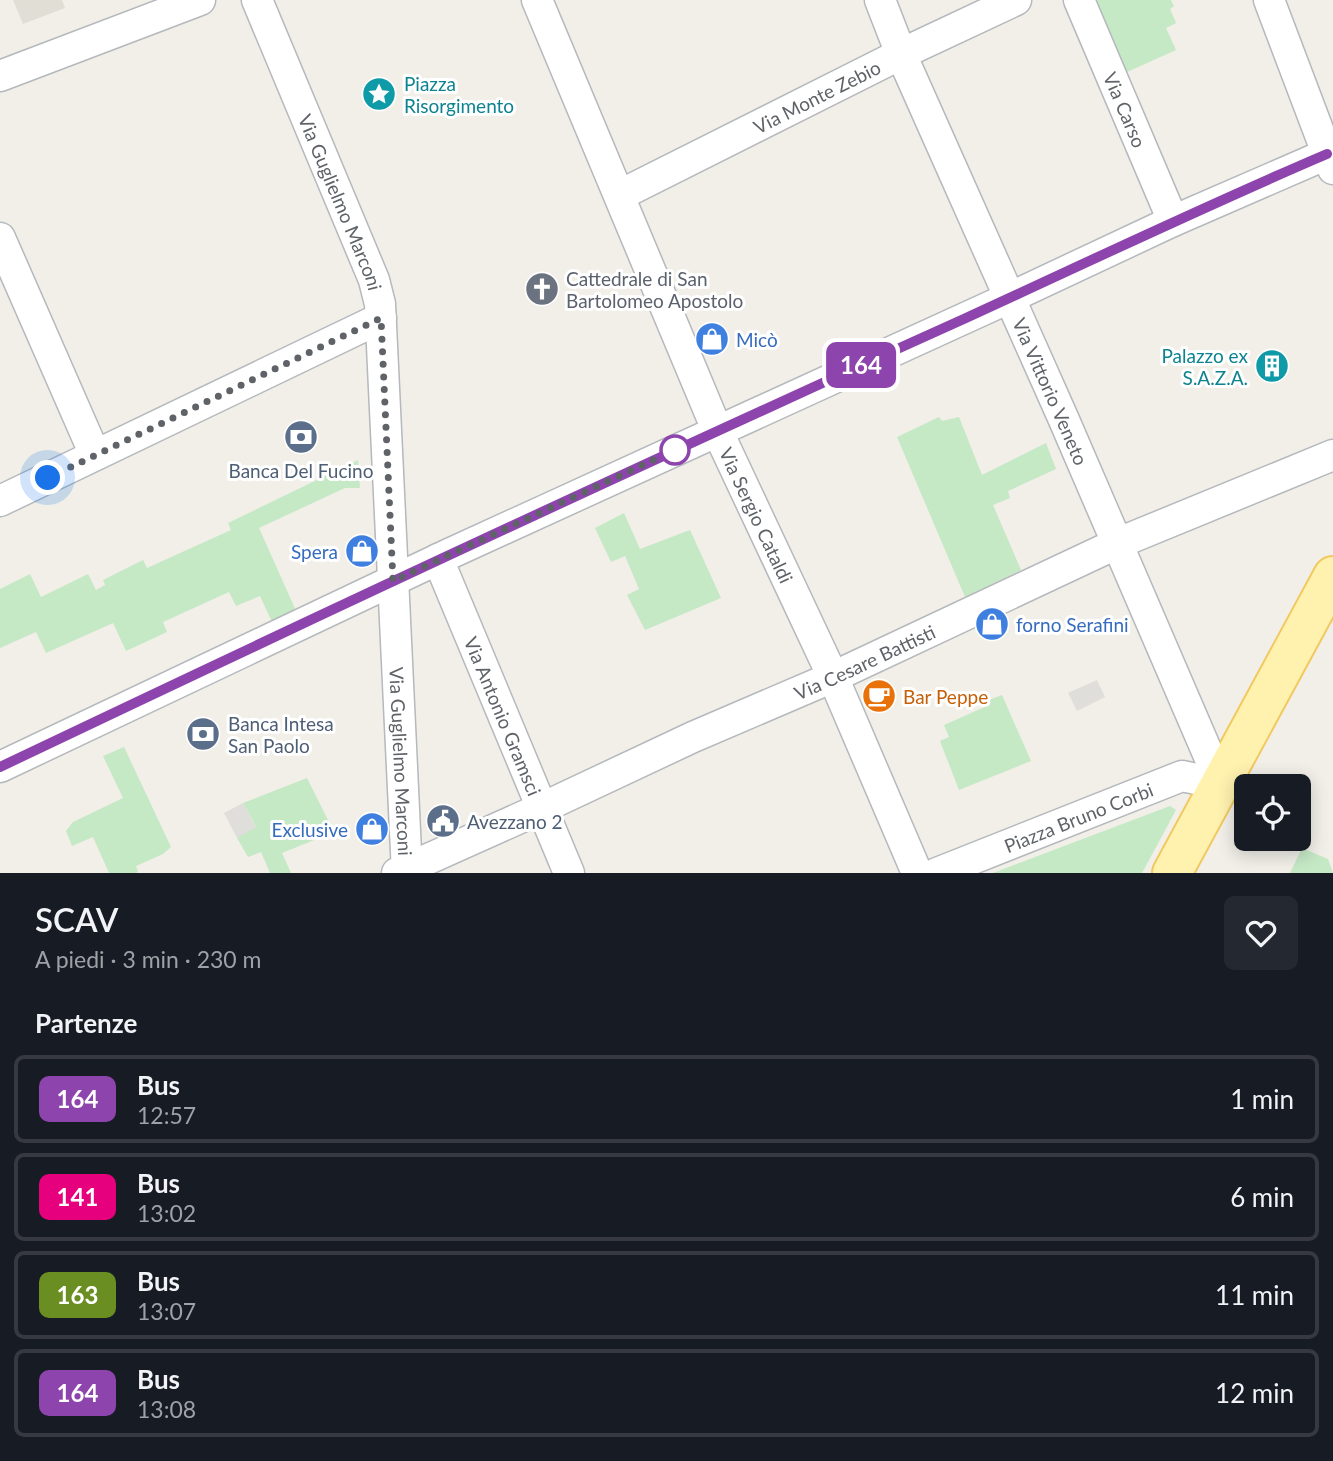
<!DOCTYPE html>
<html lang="it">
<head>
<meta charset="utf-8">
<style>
  body { margin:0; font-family:Lato,sans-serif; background:#242831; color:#f1f3f6; height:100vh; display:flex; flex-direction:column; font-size:26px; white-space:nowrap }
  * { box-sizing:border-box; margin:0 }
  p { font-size:23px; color:#9ea1a6 }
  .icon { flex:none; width:38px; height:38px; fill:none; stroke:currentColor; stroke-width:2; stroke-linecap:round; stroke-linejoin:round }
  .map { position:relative; height:873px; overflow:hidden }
  .panel { display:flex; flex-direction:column; background:#171b24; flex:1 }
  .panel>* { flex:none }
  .badge { padding:0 14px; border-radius:10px; font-size:24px; line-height:46px }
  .tools { position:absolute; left:1234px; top:774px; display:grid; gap:14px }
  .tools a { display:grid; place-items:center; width:77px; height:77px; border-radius:10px; background:#171b24; box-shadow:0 4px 18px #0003; font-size:35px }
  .you { position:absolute; width:35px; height:35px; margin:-18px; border:5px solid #fff; border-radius:50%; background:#1a73e8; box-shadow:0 0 0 10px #1a73e833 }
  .map>.badge { position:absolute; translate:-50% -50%; box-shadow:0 0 0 4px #fff }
  h2 { padding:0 35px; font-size:26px; line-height:63px }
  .round { display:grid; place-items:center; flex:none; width:74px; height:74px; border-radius:10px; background:#242831 }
  .headline { display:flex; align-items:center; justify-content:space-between; height:119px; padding:0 35px }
  h1 { font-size:33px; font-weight:600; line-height:52px }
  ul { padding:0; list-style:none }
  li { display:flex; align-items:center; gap:21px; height:88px; margin:0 14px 10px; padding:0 21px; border:4px solid #363941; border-radius:10px }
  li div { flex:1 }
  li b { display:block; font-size:26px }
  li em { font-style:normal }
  li .badge { min-width:77px; font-weight:700; text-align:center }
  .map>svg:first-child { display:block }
  .industrial { fill:#e0deda }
  .education { fill:#e1ded6 }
  .green { fill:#c5e8c5 }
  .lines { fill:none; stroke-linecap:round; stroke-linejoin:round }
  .minor-casing { stroke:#b5b8bc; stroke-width:33 }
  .primary-casing { stroke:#f2c960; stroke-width:42 }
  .minor { stroke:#fff; stroke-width:30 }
  .primary { stroke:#fff2af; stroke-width:38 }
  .line-casing { stroke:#fff; stroke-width:16 }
  .line { stroke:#8e44ad; stroke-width:10 }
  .walk { stroke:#5f6368; stroke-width:7; stroke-dasharray:0 12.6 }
  .stop-dot { fill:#fff; stroke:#8e44ad; stroke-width:3.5 }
  .labels { text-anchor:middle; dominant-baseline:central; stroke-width:6; stroke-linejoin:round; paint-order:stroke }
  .culture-label { font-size:19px; fill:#0d838f; stroke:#fff; text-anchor:start }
  .street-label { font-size:19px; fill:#5f6368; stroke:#fff }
  .worship-label { font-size:19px; fill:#5b616d; stroke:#fff; text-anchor:start }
  .shop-label { font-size:19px; fill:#366cbe; stroke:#fff; text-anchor:start }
  .service-label { font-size:19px; fill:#4e5e75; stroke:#fff; text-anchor:start }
  .food-label { font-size:19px; fill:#c56008; stroke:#fff; text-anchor:start }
</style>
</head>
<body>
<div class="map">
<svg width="1333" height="873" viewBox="0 0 1333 873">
  <rect width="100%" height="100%" fill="#f1efe8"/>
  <g class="industrial">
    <path d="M1097,680l8,17 -28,14 -9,-18z"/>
    <path d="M243,803l13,25 -19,10 -13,-25z"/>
  </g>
  <path class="education" d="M13,0h49l3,8 -42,16z"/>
  <g class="green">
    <path d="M1095,0h76l3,6 -4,3 6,14 -10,5 10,22 -49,22z"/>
    <path d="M939,417l3,4 17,-4 23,58 64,-32 10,26 -48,22 2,7 -17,7 28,65 -56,27 -68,-160z"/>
    <path d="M358,460l2,28h-15l-86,40 38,85 -24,11 -13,-28 -24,10 -7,-14 -66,30 4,10 -41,19 -13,-28 -67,30 -10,-21 -36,16v-59l30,-15 11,23 47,-23 8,16 9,-5 -2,-5 40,-20 4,8 84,-38 -3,-7z"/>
    <path d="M624,513l16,36 50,-19 31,68 -76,32 -18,-35 12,-6 -14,-33 -14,6 -16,-34z"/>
    <path d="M1002,695l29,66 -72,29 -19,-49 9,-4 -5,-12 43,-19 -1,-5z"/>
    <path d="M124,747l47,100 -8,7 -27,12 2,6 -2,1h-27l-16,-36 -21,9 -6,-15 7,-9 50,-24 -20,-42z"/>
    <path d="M307,778l23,46 -1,10 -47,19 9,20h-21l-9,-21 -13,5 -11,-19 19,-11 -13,-24z"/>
    <path d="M1170,806l6,4 -34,63h-149z"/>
    <path d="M1302,848l26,11 5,14h-43z"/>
  </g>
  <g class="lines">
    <g class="minor-casing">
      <g id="minor">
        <path id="s1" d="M257,0l117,280 6,24 27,569"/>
        <path id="s2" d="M537,0l180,430 116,247 84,196"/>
        <path id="s3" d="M880,0l21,54 163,366 157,364"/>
        <path id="s4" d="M1079,0l94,221"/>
        <path d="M1269,0l64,169"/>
        <path d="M0,76l200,-76"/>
        <path id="s5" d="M620,195l281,-141 115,-54"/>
        <path d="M0,238l95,217"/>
        <path d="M0,501l381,-183"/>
        <path id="s6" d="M438,559l131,314"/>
        <path d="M0,767l449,-213 560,-256 164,-77 154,-67"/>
        <path id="s7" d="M397,873l145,-65 151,-71 140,-60 283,-133 217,-89"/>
        <path id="s8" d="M937,873l245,-97 39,8"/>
      </g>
    </g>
    <g class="primary-casing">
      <path id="primary" d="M1172,873l161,-297"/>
    </g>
    <use href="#minor" class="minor"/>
    <use href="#primary" class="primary"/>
  </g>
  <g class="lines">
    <g class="line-casing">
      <path id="line" d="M0,767c321,-153 642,-303 966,-449 120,-55 239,-112 361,-164"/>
    </g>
    <use href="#line" class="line"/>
    <path class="walk" d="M48,478l333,-160 12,263 282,-131"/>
  </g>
  <defs>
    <g id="sight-disc" transform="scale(1.75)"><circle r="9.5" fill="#0f9aa8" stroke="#fff"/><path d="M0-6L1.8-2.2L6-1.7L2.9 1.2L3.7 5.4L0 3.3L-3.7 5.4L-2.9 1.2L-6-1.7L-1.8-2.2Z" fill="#fff"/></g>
    <g id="church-disc" transform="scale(1.75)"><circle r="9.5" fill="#6b7280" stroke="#fff"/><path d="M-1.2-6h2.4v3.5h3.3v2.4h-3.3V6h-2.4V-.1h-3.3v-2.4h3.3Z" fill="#fff"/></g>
    <g id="shop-disc" transform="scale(1.75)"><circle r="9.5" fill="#3f7fe0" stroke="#fff"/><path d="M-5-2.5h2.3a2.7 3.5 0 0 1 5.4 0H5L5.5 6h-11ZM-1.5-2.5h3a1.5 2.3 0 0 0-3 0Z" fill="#fff"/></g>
    <g id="building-disc" transform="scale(1.75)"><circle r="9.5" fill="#0f9aa8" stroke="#fff"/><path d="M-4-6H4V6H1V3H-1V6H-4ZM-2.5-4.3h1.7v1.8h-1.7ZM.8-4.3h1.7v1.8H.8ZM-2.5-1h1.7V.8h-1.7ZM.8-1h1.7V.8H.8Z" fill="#fff"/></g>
    <g id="bank-disc" transform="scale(1.75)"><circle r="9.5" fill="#5c6f8a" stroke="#fff"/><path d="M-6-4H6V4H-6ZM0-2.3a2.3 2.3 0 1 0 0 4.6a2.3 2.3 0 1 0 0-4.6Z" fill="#fff"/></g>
    <g id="cafe-disc" transform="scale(1.75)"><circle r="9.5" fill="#e8710a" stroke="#fff"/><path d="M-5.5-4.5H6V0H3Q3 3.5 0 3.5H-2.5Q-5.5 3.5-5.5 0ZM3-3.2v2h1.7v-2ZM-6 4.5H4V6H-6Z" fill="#fff"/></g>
    <g id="civic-disc" transform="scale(1.75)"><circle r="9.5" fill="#5c6f8a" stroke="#fff"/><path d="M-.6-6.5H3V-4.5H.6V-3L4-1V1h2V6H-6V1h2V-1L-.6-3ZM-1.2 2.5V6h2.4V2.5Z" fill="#fff"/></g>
  </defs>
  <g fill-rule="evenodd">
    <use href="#sight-disc" x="379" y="94"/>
    <use href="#church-disc" x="542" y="289"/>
    <use href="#shop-disc" x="712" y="339"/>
    <use href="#building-disc" x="1272" y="366"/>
    <use href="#bank-disc" x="301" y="437"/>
    <use href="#shop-disc" x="362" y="551"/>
    <use href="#shop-disc" x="992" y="624"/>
    <use href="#cafe-disc" x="879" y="696"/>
    <use href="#bank-disc" x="203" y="734"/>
    <use href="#civic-disc" x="443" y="821"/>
    <use href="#shop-disc" x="372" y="829"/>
  </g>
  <circle class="stop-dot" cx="675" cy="450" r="14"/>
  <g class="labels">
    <g class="culture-label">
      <text x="404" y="83">Piazza<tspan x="404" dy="22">Risorgimento</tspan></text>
      <text x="1248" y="355" text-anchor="end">Palazzo ex<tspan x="1248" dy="22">S.A.Z.A.</tspan></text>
    </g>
    <g class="street-label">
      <text stroke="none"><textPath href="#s5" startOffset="220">Via Monte Zebio</textPath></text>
      <text stroke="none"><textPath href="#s4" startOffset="119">Via Carso</textPath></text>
      <text stroke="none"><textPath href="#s1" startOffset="219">Via Guglielmo Marconi</textPath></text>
      <text stroke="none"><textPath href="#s3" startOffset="427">Via Vittorio Veneto</textPath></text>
      <text stroke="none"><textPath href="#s2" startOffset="560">Via Sergio Cataldi</textPath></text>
      <text stroke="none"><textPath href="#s7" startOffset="513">Via Cesare Battisti</textPath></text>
      <text stroke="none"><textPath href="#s6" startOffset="170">Via Antonio Gramsci</textPath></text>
      <text stroke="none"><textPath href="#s1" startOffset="786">Via Guglielmo Marconi</textPath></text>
      <text stroke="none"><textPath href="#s8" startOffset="152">Piazza Bruno Corbi</textPath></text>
    </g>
    <g class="worship-label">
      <text x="566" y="278">Cattedrale di San<tspan x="566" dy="22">Bartolomeo Apostolo</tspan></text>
    </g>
    <g class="shop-label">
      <text x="736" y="339">Micò</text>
      <text x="338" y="551" text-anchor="end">Spera</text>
      <text x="1016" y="624">forno Serafini</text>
      <text x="348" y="829" text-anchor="end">Exclusive</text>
    </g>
    <g class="service-label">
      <text x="301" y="470" text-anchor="middle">Banca Del Fucino</text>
      <text x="228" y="723">Banca Intesa<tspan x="228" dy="22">San Paolo</tspan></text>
      <text x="467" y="821">Avezzano 2</text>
    </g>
    <g class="food-label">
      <text x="903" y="696">Bar Peppe</text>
    </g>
  </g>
</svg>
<div class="tools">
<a><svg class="icon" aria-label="locate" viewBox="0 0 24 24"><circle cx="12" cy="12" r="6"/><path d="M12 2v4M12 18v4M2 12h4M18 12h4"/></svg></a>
</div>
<div class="you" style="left:48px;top:478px"></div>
<b class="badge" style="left:861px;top:365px;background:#8e44ad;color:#fff">164</b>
</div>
<section class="panel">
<div class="headline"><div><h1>SCAV</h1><p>A piedi · 3 min · 230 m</p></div><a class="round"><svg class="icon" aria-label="heart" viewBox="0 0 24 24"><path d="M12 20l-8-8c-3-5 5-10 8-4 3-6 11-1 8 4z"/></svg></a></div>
<h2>Partenze</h2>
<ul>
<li><span class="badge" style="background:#8e44ad;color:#fff">164</span><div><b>Bus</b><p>12:57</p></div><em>1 min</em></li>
<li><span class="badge" style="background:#e6007e;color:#fff">141</span><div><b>Bus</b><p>13:02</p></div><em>6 min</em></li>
<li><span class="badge" style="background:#6b8e23;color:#fff">163</span><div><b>Bus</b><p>13:07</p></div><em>11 min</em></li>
<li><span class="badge" style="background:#8e44ad;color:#fff">164</span><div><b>Bus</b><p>13:08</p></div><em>12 min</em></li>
</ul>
</section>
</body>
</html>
